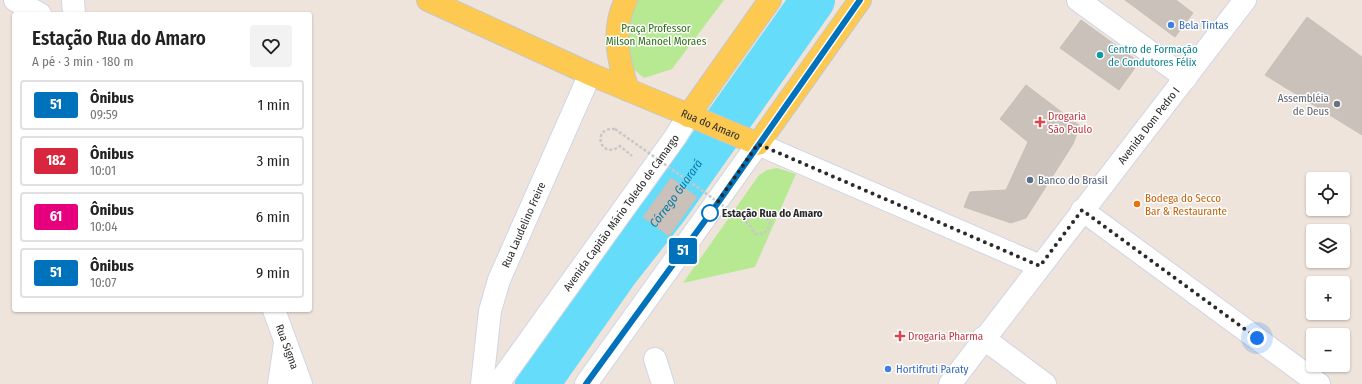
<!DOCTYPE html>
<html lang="pt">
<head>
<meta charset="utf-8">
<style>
  body { margin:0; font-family:"Fira Sans Condensed",sans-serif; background:#f2f2f2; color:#222; height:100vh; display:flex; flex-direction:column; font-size:15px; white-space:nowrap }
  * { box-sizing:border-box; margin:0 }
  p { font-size:13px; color:#767676 }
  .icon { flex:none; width:22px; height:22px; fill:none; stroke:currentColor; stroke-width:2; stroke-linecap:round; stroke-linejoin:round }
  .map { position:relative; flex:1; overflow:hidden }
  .details { position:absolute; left:12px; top:12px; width:300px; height:300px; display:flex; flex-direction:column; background:#fff; border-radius:4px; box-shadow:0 1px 3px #0004 }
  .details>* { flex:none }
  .badge { padding:0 8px; border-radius:3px; font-size:14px; line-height:26px }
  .tools { position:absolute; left:1306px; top:172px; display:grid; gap:8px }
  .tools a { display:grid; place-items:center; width:44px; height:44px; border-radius:4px; background:#fff; box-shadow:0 1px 3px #0004; font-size:20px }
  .you { position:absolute; width:20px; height:20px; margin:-10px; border:3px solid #fff; border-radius:50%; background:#1a73e8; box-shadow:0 0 0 6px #1a73e833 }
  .map>.badge { position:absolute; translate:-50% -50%; box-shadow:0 0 0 2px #fff }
  .round { display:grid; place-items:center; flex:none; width:42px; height:42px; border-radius:4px; background:#f2f2f2 }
  .head { display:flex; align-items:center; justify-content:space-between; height:68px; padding:0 20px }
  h1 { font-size:19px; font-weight:600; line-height:30px }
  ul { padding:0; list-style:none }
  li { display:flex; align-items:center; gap:12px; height:50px; margin:0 8px 6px; padding:0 12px; border:2px solid #e0e0e0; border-radius:4px }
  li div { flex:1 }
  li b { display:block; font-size:15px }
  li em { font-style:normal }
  li .badge { min-width:44px; font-weight:700; text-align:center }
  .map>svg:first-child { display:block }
  .green { fill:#b6e992 }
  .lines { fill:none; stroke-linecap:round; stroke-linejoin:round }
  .river { stroke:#64dcfa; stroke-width:44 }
  .building { fill:#c9c1ba; stroke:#c9c0b4 }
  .street-casing { stroke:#d0d5e5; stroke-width:24 }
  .secondary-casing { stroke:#d0d5e5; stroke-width:24 }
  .primary-casing { stroke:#c8c8c8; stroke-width:24 }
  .path { stroke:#c8c8c8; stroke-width:2.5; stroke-dasharray:3 2; stroke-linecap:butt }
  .street { stroke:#fff; stroke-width:22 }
  .secondary { stroke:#fff; stroke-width:22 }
  .primary { stroke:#fdc950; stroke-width:22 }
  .path-bridge { stroke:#c8c8c8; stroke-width:2.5; stroke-dasharray:3 2; stroke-linecap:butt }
  .line-casing { stroke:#fff; stroke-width:9 }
  .line { stroke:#0072bc; stroke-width:6 }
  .walk { stroke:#2a2a2a; stroke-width:4; stroke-dasharray:0 7.2 }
  .shop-dot { fill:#3f7fe0; stroke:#fff; stroke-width:1.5 }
  .culture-dot { fill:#0f9aa8; stroke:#fff; stroke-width:1.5 }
  .worship-dot { fill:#6b7280; stroke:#fff; stroke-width:1.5 }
  .health-dot { fill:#e0444e; stroke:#fff; stroke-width:1.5 }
  .service-dot { fill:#5c6f8a; stroke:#fff; stroke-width:1.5 }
  .food-dot { fill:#e8710a; stroke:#fff; stroke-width:1.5 }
  .stop-dot { fill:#fff; stroke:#0072bc; stroke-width:2 }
  .labels { text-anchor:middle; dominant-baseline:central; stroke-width:3; stroke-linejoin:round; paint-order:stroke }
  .shop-label { font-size:11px; fill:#366cbe; stroke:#fff; text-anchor:start }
  .park-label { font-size:11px; fill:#2c6e13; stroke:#fff }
  .culture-label { font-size:11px; fill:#0d838f; stroke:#fff; text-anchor:start }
  .worship-label { font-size:11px; fill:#5b616d; stroke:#fff; text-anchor:end }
  .health-label { font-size:11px; fill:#be3a42; stroke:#fff; text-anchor:start }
  .street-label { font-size:11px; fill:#2a2a2a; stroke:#fff }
  .service-label { font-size:11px; fill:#4e5e75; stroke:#fff; text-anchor:start }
  .food-label { font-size:11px; fill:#c56008; stroke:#fff; text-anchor:start }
  .stop-label { font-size:11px; font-weight:bold; fill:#2a2a2a; stroke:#fff; text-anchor:start }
  .water-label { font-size:12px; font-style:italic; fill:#0179a7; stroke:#fff }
</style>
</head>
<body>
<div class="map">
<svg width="1362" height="384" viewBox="0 0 1362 384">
  <rect width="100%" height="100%" fill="#eee4db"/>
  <g class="green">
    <path d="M633,0h91l-52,69 -28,9 -13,-11 -7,-16z"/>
    <path d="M777,168l19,6 -41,93 -72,16 76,-108 8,-5z"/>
  </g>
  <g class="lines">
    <path class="river" id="s1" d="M537,384l79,-112 51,-65 146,-207"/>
  </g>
  <g class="building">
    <path d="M1125,0h51l17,13 -18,24z"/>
    <path d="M1307,17l55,40v78l-97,-60z"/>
    <path d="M1081,20l58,42 -20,28 -59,-42z"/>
    <path d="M1026,85l54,41 -7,18 -47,74 -15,5 -47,-16 6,-15 36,-2 22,-48 -28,-23z"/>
    <path d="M671,178l26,19 -28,39 -26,-19z"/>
  </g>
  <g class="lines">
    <g class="street-casing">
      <g id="street">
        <path d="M15,0l25,14"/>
        <path d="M73,0l1,14"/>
        <path d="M1082,210l237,174"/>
        <path id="s2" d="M274,310l27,74"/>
        <path d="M655,359l8,25"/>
        <path d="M279,384l6,-40"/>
        <path id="s3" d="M482,384l8,-73 9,-31 91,-206"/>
      </g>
    </g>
    <g class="secondary-casing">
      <g id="secondary">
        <path d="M1078,0l108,78"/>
        <path d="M983,338l62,46"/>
        <path id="s4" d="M498,384l178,-248 12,-20"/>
        <path d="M586,384l172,-240 282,122"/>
        <path id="s5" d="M950,384l295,-384"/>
      </g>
    </g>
    <g class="primary-casing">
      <g id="primary">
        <path id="s6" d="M428,0l162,74 168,70 102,-144"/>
        <path d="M626,0c-15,30 -8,60 2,90"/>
        <path d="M688,116l82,-116"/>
      </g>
    </g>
    <g class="path">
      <path d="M615,129c-25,-2 -14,32 5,17l12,10"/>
      <path d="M738,212l11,8 3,-4 11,-2 7,8c-1,9 -6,13 -15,12l-6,-10"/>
    </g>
    <use href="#street" class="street"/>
    <use href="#secondary" class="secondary"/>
    <use href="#primary" class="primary"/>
    <path class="path-bridge" d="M615,129l134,95"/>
  </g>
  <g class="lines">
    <g class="line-casing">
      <path id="line" d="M586,384l134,-184 140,-200"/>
    </g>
    <use href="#line" class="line"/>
    <path class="walk" d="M710,213l48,-69 282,122 42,-56 175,128"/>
  </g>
  <g class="shop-dot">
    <circle cx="1171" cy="25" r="4"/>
    <circle cx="888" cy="369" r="4"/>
  </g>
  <circle class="culture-dot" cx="1100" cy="55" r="4"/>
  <circle class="worship-dot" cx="1337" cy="104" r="4"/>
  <g class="health-dot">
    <path d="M1038 116h4v4h4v4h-4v4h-4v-4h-4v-4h4z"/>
    <path d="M898 330h4v4h4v4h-4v4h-4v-4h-4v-4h4z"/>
  </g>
  <circle class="service-dot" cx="1030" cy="180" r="4"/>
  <circle class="food-dot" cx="1137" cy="204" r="4"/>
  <circle class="stop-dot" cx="710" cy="213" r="8"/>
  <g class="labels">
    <g class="shop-label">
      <text x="1179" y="25">Bela Tintas</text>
      <text x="896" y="369">Hortifruti Paraty</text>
    </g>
    <g class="park-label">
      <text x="656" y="28">Praça Professor<tspan x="656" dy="13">Milson Manoel Moraes</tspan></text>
    </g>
    <g class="culture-label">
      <text x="1108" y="49">Centro de Formação<tspan x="1108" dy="13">de Condutores Félix</tspan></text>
    </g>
    <g class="worship-label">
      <text x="1329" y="98">Assembléia<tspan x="1329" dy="13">de Deus</tspan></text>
    </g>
    <g class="health-label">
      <text x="1048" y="116">Drogaria<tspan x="1048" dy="13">São Paulo</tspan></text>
      <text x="908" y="336">Drogaria Pharma</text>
    </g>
    <g class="street-label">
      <text stroke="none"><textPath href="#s6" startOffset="309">Rua do Amaro</textPath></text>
      <text stroke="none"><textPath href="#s5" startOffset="326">Avenida Dom Pedro I</textPath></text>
      <text stroke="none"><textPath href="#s4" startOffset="211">Avenida Capitão Mário Toledo de Camargo</textPath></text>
      <text stroke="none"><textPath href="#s3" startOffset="166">Rua Laudelino Freire</textPath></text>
      <text stroke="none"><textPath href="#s2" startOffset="39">Rua Sigma</textPath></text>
    </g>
    <g class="service-label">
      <text x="1038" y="180">Banco do Brasil</text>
    </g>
    <g class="food-label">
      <text x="1145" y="198">Bodega do Secco<tspan x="1145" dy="13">Bar &amp; Restaurante</tspan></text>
    </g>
    <g class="stop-label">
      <text x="722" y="213">Estação Rua do Amaro</text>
    </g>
    <g class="water-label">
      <text stroke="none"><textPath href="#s1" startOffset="236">Córrego Guarará</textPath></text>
    </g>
  </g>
</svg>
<div class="tools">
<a><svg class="icon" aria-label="locate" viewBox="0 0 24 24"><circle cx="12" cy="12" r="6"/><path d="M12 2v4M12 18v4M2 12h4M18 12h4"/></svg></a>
<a><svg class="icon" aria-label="layers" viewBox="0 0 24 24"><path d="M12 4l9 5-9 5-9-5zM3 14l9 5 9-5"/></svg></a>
<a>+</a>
<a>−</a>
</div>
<div class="you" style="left:1257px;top:338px"></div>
<b class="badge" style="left:683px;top:251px;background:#0072bc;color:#fff">51</b>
<section class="details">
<div class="head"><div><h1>Estação Rua do Amaro</h1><p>A pé · 3 min · 180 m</p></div><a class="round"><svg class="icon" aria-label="heart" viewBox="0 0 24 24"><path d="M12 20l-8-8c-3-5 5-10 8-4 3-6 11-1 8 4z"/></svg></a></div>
<ul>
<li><span class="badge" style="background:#0072bc;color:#fff">51</span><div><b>Ônibus</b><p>09:59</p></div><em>1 min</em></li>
<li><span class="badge" style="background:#d7263d;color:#fff">182</span><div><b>Ônibus</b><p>10:01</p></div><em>3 min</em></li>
<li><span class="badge" style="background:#e6007e;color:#fff">61</span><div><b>Ônibus</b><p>10:04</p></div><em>6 min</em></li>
<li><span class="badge" style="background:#0072bc;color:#fff">51</span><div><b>Ônibus</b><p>10:07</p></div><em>9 min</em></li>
</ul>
</section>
</div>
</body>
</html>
